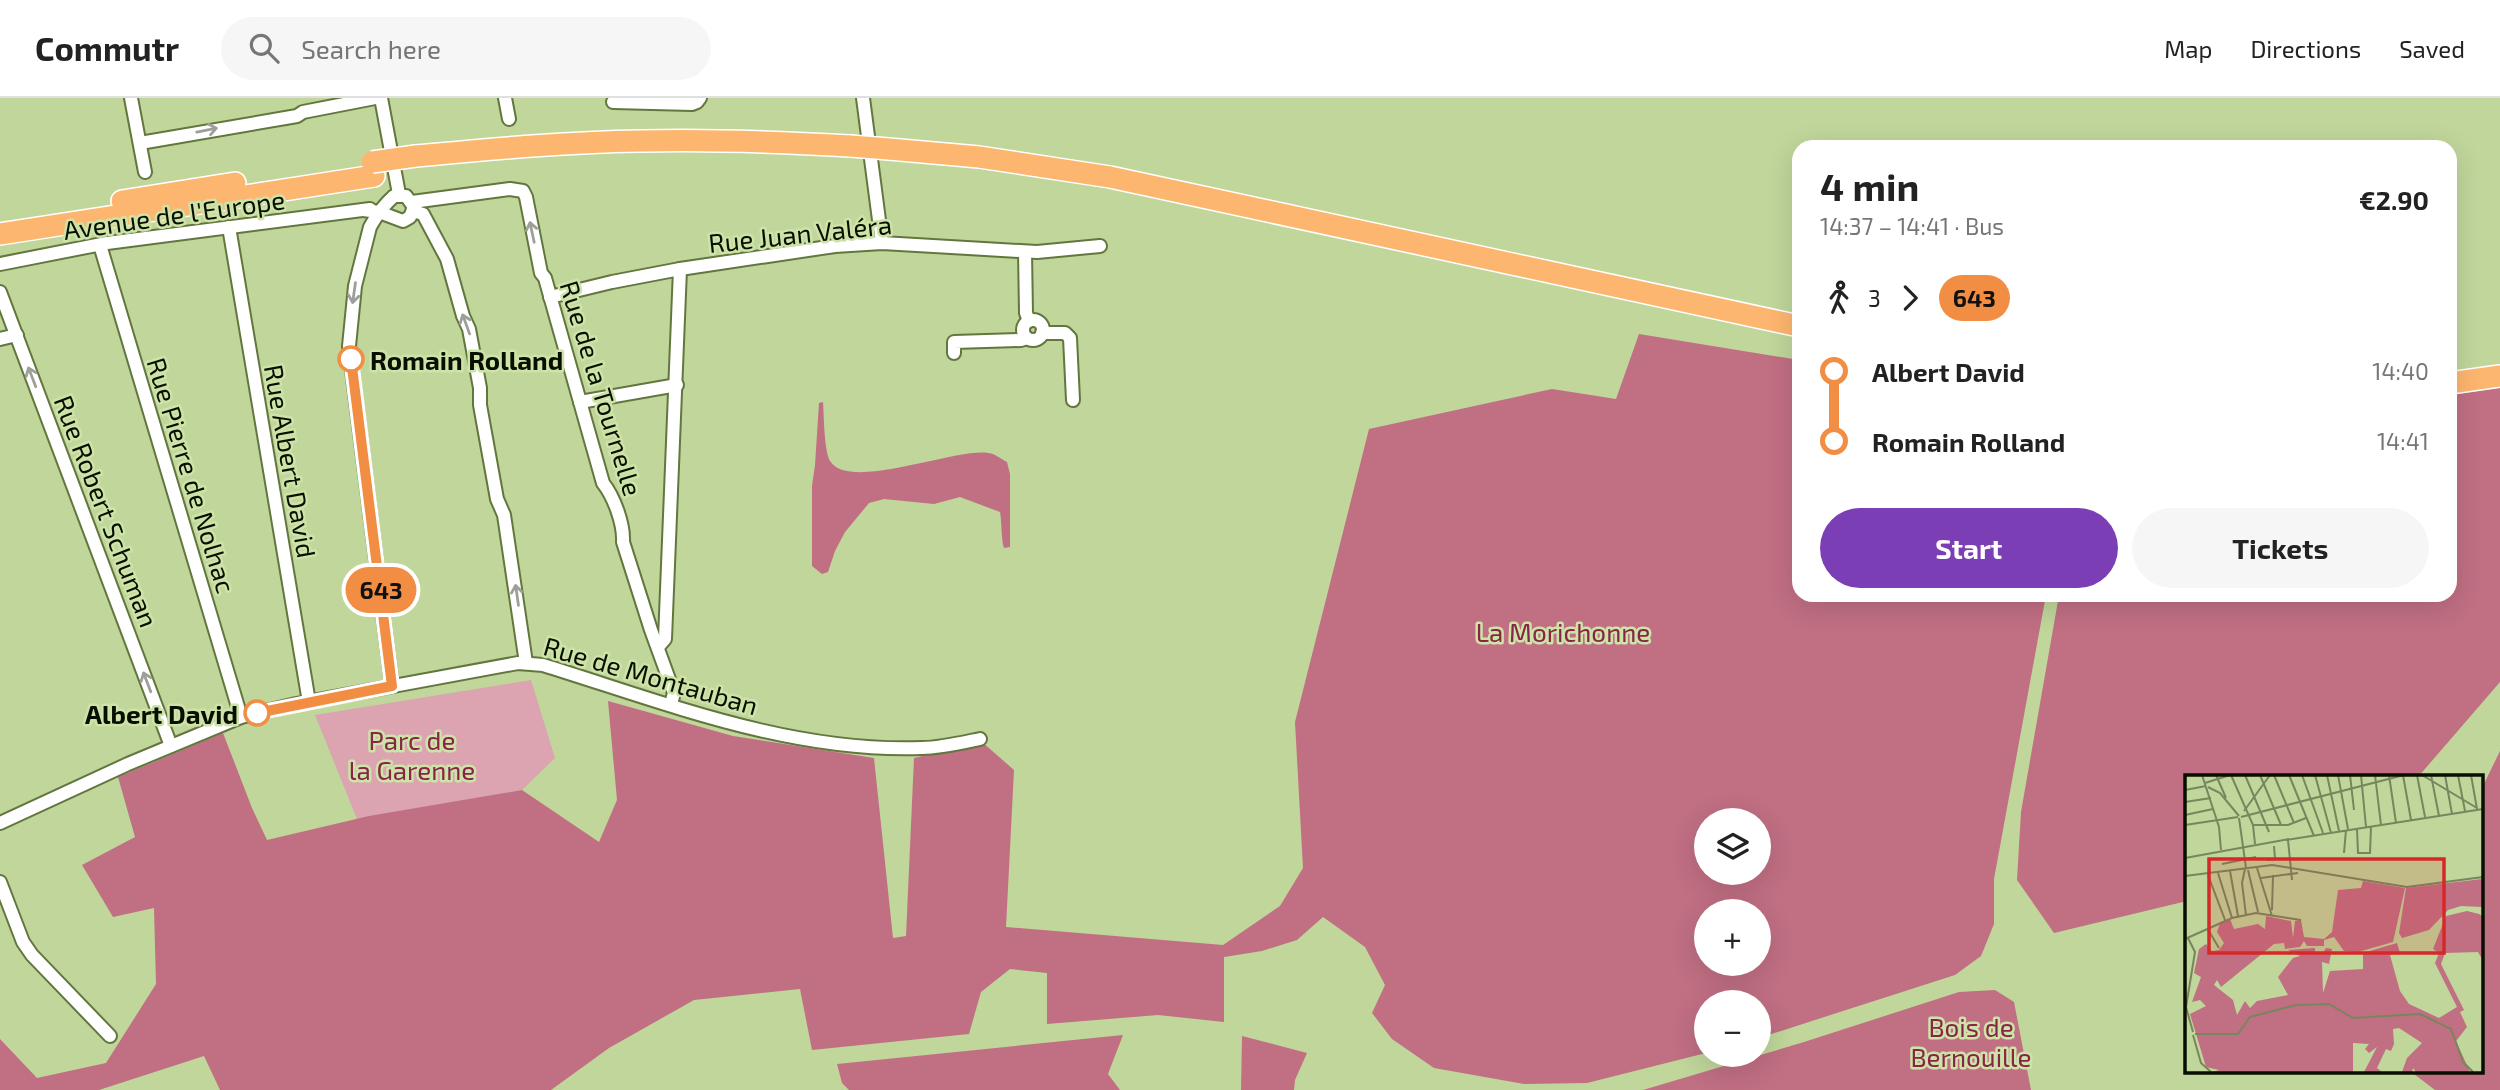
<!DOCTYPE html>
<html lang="en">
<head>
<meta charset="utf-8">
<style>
  body { margin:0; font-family:"Exo 2",sans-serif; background:#f6f6f6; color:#222; height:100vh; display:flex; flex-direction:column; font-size:26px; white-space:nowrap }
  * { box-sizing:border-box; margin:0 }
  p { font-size:23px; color:#767676 }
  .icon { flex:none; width:38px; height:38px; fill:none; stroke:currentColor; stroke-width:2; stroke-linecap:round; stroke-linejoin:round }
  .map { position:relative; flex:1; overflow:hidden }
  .details { position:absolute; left:1792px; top:42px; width:665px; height:462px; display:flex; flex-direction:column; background:#fff; border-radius:21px; box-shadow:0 7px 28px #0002 }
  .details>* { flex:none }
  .badge { padding:0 14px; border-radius:23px; font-size:24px; line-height:46px }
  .buttons { position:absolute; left:1694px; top:710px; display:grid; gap:14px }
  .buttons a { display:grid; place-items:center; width:77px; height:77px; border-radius:50%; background:#fff; box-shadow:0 7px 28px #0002; font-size:35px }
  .map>.badge { position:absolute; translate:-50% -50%; box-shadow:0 0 0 4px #fff }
  .legs { display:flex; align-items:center; gap:10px; height:77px; padding:0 28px; font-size:23px }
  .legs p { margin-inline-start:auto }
  .overview { display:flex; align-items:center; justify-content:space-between; height:119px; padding:0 28px }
  h1 { font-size:38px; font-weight:700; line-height:52px }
  .button { display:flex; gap:14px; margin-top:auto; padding:14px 28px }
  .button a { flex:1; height:80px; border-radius:42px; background:#7c3eb4; color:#fff; font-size:28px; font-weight:700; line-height:80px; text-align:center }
  .button a+a { background:#f6f6f6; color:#222 }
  ul { padding:0 28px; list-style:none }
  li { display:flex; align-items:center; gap:24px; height:70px; font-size:26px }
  li i { display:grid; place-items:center; width:10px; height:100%; margin:0 9px; background:currentColor }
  li i::after { content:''; width:18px; height:18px; margin:-9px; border:5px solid; border-radius:50%; background:#fff }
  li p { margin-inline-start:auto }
  li:first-child i { background:linear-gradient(#0000 50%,currentColor 0) }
  li:last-child i { background:linear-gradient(currentColor 50%,#0000 0) }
  header { display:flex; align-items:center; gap:42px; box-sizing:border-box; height:98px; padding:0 35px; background:#fff; border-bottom:2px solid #e0e0e0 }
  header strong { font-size:33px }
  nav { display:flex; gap:38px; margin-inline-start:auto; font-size:24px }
  .search { width:490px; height:63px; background:#f6f6f6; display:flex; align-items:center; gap:18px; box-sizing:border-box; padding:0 24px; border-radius:38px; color:#767676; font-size:26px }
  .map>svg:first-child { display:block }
  .green { fill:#dba4b0 }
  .forest { fill:#c16f83; fill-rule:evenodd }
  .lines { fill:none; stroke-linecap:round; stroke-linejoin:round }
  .street-casing { stroke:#63763e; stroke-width:16 }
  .highway-casing { stroke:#fff; stroke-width:24 }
  .street { stroke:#fff; stroke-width:12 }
  .highway { stroke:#fdb66f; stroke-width:21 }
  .highway-bridge-casing { stroke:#fff; stroke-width:24; stroke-linecap:butt }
  .highway-bridge { stroke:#fdb66f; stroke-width:21 }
  .oneway { stroke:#9d9f99 }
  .line-1-casing { stroke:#fff; stroke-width:16 }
  .line-1 { stroke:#f28e43; stroke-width:10 }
  .stop-1-dot { fill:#fff; stroke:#f28e43; stroke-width:3.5 }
  .labels { text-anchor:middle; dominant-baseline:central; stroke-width:5; stroke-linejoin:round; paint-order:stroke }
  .street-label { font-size:26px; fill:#090f00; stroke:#cde3a7 }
  .stop-label { font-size:26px; font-weight:bold; fill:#090f00; stroke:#cde3a7; text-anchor:start }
  .park-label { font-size:26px; fill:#882446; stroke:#cde3a7 }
  .inset-road { fill:none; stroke:#77865d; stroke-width:2 }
  .view { fill:#d62828; fill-opacity:0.15; stroke:#d62828; stroke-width:3.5 }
  .inset-edge { fill:none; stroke:#090f00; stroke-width:3.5 }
</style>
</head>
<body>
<header>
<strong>Commutr</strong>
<div class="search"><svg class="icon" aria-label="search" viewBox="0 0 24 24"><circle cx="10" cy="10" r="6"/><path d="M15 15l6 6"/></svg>Search here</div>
<nav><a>Map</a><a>Directions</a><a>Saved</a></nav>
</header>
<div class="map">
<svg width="2500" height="992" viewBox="0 0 2500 992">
  <rect width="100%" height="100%" fill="#c0d69b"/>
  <path class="green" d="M531,582l24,78 -33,32 -165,29 -42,-104z"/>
  <g class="forest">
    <path d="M1639,236l160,26v235h247l-52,284v45l-13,32 -26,19 -196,63v-35h-53v50l-119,30 -63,1 -90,-16 -42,-29 -20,-26 13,-28 -20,-38 -42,-30 -26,23 -35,11 -38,6v65l-66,-7 -111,9v-51l-37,-4 -29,23 -12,42 -157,16 -12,-61 -106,11 -85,48 -58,42h-331l-16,-34 -105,34h-99v-51l37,39 69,-15 50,-79 -2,-76 -41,9 -31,-52 53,-28 -17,-60 105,-44 29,75 15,32 102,-24 153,-26 77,52 18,-42 -9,-99 125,35 141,22 19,180 13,-2 8,-178 68,-16 32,28 -8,157 217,18 57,-39 23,-38 -8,-146 74,-293 183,-40 64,10zM1706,723h53v52h-53zM1706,814h53v52h-53z"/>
    <path d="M2500,290v294l-82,95h-231v124l-133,32 -37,-53 4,-68 38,-217h391v-200z"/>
    <path d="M823,304c1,14 1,48 7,59 19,31 125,-13 158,-8 6,0 13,6 19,9l3,12v73l-6,1c-3,-9 -2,-25 -4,-36l-40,-15 -26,7 -50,-5 -15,4 -24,29 -10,19 -7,21 -6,2 -10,-8v-80l3,-21 4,-62z"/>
    <path d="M2500,653v339h-65l-25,-19h71v-250l3,-37z"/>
    <path d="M1995,892l19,12 17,88h-388l161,-48 155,-50z"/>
    <path d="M1123,937l-15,39 12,16h-271l-7,-7 -5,-19z"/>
    <path d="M1242,938l65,17 -12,27 -1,10h-53z"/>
  </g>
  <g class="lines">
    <g class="street-casing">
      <g id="street">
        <path d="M131,0l14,74"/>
        <path d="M381,0l18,96"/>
        <path d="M505,0l4,21"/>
        <path d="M863,0l19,145"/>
        <path d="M613,4l79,2 5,-2 3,-4"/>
        <path d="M140,45l157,-27 6,-4 72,-14"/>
        <path d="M412,104l98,-13 13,2 3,6 15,76 4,5 58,205c11,14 21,41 20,59l28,88 23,63 -3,11"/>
        <path d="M363,112l16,2 24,9 7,-4 4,-10 -8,-11h-12c-9,8 -18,20 -24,31l-15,59 -6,60 43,340"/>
        <path d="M413,113l10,3 24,45 16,57 6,13 11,59v17l17,94 7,16 22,148"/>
        <path d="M229,129l80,475"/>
        <path d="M100,147l141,472"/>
        <path d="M1025,154l1,61 3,8"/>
        <path d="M0,166l107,-21 263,-34"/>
        <path d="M0,194l171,454"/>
        <path d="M550,199l62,-15 68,-13 155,-23 47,-3 155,9 63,-6"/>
        <circle cx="1033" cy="232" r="10"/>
        <path d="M1042,235h23l5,5 3,62"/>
        <path d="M0,241l17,-4"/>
        <path d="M954,255v-11l67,-2 6,-2"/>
        <path d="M580,304l97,-17"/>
        <path d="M658,549l7,-8 15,-370"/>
        <path d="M0,725l128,-59 113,-47 55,-13 222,-41 25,2c123,38 248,88 379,83 19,0 39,-5 58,-9"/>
        <path d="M0,784l23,60 9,13 78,81"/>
      </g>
    </g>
    <g class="highway-casing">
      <g id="highway">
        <path d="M889,51l90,8 131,20 689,149"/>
        <path d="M416,58c75,-7 150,-14 225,-15 70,-2 139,1 209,5"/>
        <path d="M122,103l113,-18"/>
        <path d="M0,136l374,-58"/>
        <path d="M2450,285l50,-7"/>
      </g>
    </g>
    <use href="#street" class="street"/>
    <use href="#highway" class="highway"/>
    <g class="highway-bridge-casing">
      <g id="highway-bridge">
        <path d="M850,48l39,3"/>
        <path d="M372,64l44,-6"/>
      </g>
    </g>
    <use href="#highway-bridge" class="highway-bridge"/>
  </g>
  <defs><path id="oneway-shaft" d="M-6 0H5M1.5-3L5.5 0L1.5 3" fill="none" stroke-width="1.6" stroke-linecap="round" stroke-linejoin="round" transform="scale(1.75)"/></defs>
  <g class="oneway">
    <use href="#oneway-shaft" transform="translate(207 32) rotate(-11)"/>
    <use href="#oneway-shaft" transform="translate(532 134) rotate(-102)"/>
    <use href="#oneway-shaft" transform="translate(354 195) rotate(98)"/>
    <use href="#oneway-shaft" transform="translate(466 226) rotate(-110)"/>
    <use href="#oneway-shaft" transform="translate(32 279) rotate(-111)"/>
    <use href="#oneway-shaft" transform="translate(517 497) rotate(-98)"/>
    <use href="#oneway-shaft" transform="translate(147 584) rotate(-111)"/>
  </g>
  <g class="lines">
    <g class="line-1-casing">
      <path id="line-1" d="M257,615l135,-27 -41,-327"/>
    </g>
    <use href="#line-1" class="line-1"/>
  </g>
  <g class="stop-1-dot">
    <circle cx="351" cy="261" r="12"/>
    <circle cx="257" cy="615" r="12"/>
  </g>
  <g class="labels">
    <g class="street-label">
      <text transform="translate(174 116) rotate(-8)">Avenue de l'Europe</text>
      <text transform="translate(800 135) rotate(-6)">Rue Juan Valéra</text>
      <text transform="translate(602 290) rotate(73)">Rue de la Tournelle</text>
      <text transform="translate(291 363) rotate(80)">Rue Albert David</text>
      <text transform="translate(192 377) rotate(73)">Rue Pierre de Nolhac</text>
      <text transform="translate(107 413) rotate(69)">Rue Robert Schuman</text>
      <text transform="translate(651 577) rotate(16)">Rue de Montauban</text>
    </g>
    <g class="stop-label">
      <text x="370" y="261">Romain Rolland</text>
      <text x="238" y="615" text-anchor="end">Albert David</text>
    </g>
    <g class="park-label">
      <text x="1563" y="533">La Morichonne</text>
      <text x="412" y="641">Parc de<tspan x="412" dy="30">la Garenne</tspan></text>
      <text x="1971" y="928">Bois de<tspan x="1971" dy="30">Bernouille</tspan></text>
    </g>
  </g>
  <g transform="translate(2185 677)">
    <rect width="298" height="298" fill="#c0d69b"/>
    <path d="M297,104v28l-21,-1 -13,4 -19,20 -27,8 -3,-5 7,-45zM178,106l42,7 -12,54 -35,10 -14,-1 -10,-14 -10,3v6h-17l-3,-5 -4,6 -15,2 -1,-6 -10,1 -53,43 -4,-7 -3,5 19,15 4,15 8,-14 5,7 7,-7 31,-6 -10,-18 15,-19 7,-2 -12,-6 27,-2v6h7l4,-6 6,1 -3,15 -7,-2 1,31 7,-22 33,-2v-16l34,-10 3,10 -10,2 10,36 9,13 30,14 18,-11 -22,-44 4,-10 -6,-4 13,-33 21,-5 12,3 3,2v43l-4,-7 -33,1 -4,11 23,46 -4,2 7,15 -11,14 14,31h-54l-3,-4 -1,4h-10l5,-14 15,-15 -23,-15 -6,1 1,15 -3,7 -5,-2 -9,19 5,4h-18l13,-25 -8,6 -4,-4 4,-5 -16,-1v29h-140l6,-2 -13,-3 -16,-53 16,-8 -6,-6 -8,2 9,-25 -7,-4 5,-24 7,-5 6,7 7,-1 5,-7 -7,-11 3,-9 10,-4 4,10 24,-5 7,5 1,-13 25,5 2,17 2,-17 6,-1 3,17 20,2 8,-7 6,-42 23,-2z" fill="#c16f83"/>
    <path class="inset-road" d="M17,0l17,52 2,23M31,0l10,23M46,0l22,50 2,19M60,0l24,57M75,0l21,50M89,0l20,48M104,0l25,61M117,0l21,58M130,0l16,58M142,0l12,56M153,0l10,54M165,0l4,35M176,0l5,52M190,0l6,50M204,0l7,48M218,0l8,45M232,0l8,42M237,0l55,33M246,0l8,41M260,0l7,39M273,0l7,36M286,0l6,34M20,8l25,-8M23,12l12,6 19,23M0,15l21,-4M0,27l26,-4M59,36l26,-36M0,40l28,-6M56,42l163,-42M54,43l7,50M0,50l53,-8M68,50h35l18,-7M172,54l1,24h12l1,-26M101,65l197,-31M103,65l4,40M159,78l2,-23M0,83l104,-19M82,85l8,-1 -1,-13M37,89l34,-7M72,93l15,48M60,94l-3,14 4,32M63,95l10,42M45,96l8,45M33,98l14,45M23,100l17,45M0,101l87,-11 135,22 76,-10M76,103l37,-5M87,135l1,-35M22,153l12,20M3,163l7,14 -9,55 7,25M0,164l47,-21 24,-5 45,7M10,259h43l12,-17 46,-12 33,-1 24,14 67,-4 31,15 12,33 10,10M8,260l8,28 10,9"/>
    <path class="view" d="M24,84h235v94h-235z"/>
    <rect width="298" height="298" class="inset-edge"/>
  </g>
</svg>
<div class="buttons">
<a><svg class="icon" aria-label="layers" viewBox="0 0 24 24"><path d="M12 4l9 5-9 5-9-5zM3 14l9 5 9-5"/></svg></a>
<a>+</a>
<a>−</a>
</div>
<b class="badge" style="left:381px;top:492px;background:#f28e43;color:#111">643</b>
<section class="details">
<div class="overview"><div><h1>4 min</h1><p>14:37 – 14:41 · Bus</p></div><b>€2.90</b></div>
<div class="legs"><svg class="icon" aria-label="walk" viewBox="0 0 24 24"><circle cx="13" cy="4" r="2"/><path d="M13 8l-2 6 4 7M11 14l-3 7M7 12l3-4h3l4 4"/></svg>3<svg class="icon" aria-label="forward" viewBox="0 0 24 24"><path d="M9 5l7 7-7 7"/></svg><b class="badge" style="background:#f28e43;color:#111">643</b></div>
<ul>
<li><i style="color:#f28e43"></i><b>Albert David</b><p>14:40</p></li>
<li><i style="color:#f28e43"></i><b>Romain Rolland</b><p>14:41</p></li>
</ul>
<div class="button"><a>Start</a><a>Tickets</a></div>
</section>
</div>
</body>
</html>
